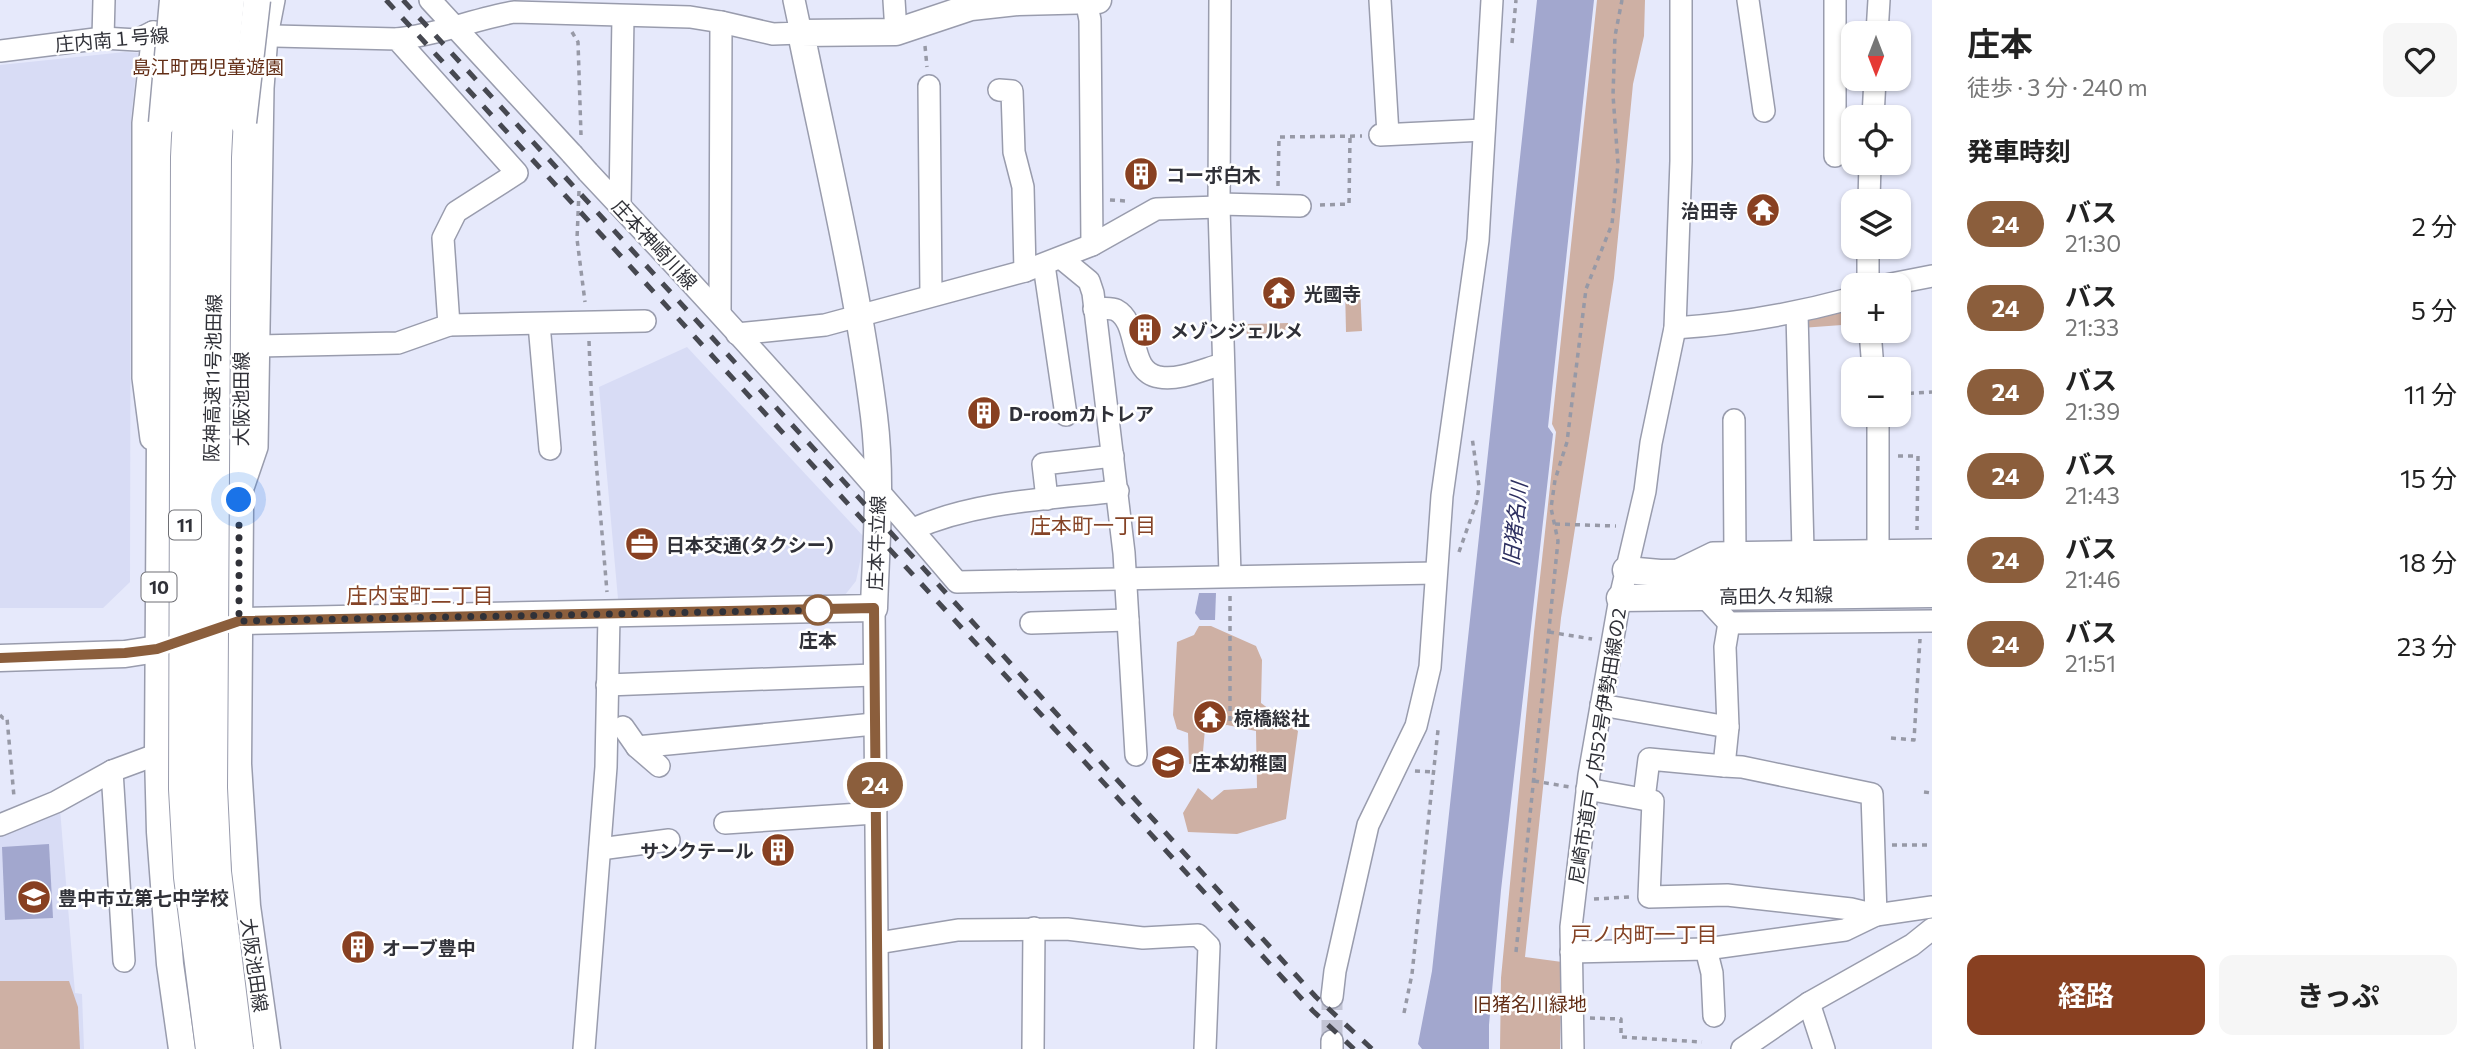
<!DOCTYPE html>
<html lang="ja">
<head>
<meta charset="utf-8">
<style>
  body { margin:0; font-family:Commissioner,"Noto Sans JP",sans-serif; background:#f6f6f6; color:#222; height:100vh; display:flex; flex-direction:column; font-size:26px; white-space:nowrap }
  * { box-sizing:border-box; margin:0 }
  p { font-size:23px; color:#767676 }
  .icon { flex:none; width:38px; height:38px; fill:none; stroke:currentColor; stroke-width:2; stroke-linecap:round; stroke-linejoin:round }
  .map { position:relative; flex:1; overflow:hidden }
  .panel { display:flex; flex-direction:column; background:#fff; width:560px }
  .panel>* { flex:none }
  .badge { padding:0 14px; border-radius:23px; font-size:24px; line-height:46px }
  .needle { width:46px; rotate:180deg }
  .fabs { position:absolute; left:1841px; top:21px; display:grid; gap:14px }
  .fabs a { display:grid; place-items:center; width:70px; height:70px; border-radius:14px; background:#fff; box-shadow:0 2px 5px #0004; font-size:35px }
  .you { position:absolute; width:35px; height:35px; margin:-18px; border:5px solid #fff; border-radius:50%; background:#1a73e8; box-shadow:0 0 0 10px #1a73e833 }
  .map>.badge { position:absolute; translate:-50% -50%; box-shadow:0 0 0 4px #fff }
  h2 { padding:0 35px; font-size:26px; line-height:63px }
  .round { display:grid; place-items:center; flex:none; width:74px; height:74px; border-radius:14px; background:#f6f6f6 }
  .summary { display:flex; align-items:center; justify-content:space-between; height:119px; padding:0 35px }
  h1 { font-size:33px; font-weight:700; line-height:52px }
  .cta { display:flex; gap:14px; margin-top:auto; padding:14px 35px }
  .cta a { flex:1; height:80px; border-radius:14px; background:#884021; color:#fff; font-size:28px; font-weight:700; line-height:80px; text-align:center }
  .cta a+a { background:#f6f6f6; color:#222 }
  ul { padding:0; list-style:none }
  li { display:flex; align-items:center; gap:21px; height:84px; padding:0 35px }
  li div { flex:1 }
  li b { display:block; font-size:26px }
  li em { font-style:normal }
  li .badge { min-width:77px; font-weight:700; text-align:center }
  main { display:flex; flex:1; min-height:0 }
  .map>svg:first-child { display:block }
  .built { fill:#d8dcf5 }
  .green { fill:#ceb0a4 }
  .water { fill:#a2a7ce }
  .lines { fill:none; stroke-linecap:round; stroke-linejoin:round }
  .minor-tunnel { stroke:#c2c4d4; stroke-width:21; stroke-dasharray:21 10; stroke-linecap:butt }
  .minor-casing { stroke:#999cad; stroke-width:24 }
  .major-casing { stroke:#999cad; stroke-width:29 }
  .path { stroke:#9799a6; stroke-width:3.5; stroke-dasharray:5 5; stroke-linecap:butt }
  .minor { stroke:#fff; stroke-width:21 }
  .major { stroke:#fff; stroke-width:26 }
  .rail { stroke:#464850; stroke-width:5; stroke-dasharray:12 12; stroke-linecap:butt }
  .minor-bridge-casing { stroke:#999cad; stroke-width:24; stroke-linecap:butt }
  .major-bridge-casing { stroke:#999cad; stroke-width:29; stroke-linecap:butt }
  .highway-bridge-casing { stroke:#999cad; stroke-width:34; stroke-linecap:butt }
  .minor-bridge { stroke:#fff; stroke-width:21 }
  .major-bridge { stroke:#fff; stroke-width:26 }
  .highway-bridge { stroke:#fff; stroke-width:32 }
  .line-casing { stroke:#fff; stroke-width:16 }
  .line { stroke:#8b5e3c; stroke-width:10 }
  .walk { stroke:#303138; stroke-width:7; stroke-dasharray:0 12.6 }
  .stop-dot { fill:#fff; stroke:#8b5e3c; stroke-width:3.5 }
  .labels { text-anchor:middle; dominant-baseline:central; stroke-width:5; stroke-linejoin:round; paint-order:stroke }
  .shield { fill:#fff; stroke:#6e6f74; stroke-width:2 }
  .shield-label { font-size:18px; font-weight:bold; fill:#303138 }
  .street-label { font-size:19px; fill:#303138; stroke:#fff }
  .park-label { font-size:19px; fill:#632e16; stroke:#fff }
  .poi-label { font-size:19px; font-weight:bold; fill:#303138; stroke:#fff; text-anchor:start }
  .stop-label { font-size:19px; font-weight:bold; fill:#303138; stroke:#fff }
  .neighbourhood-label { font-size:21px; fill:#854326; stroke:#fff }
  .water-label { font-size:21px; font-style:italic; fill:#2d2f60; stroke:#fff }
</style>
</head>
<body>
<main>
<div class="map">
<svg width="1932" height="1049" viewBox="0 0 1932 1049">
  <rect width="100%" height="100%" fill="#e6e9fb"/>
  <g class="built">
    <path d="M125,52l13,1 -7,66 -1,463 -27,26h-103v-543z"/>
    <path d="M687,347l178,191 -9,43 -15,19 -223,-1 -19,-212z"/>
    <path d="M60,809l15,184 7,1 2,55h-84v-217z"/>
  </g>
  <g class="green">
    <path d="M1597,0h48l-1,36 -11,48 -19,194 -53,340 -36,339 37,5 -2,87h-60l1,-71 33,-346 22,-200 -4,-8z"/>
    <path d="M1360,286l2,45 -16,1 -1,-45z"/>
    <path d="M1842,310v15l-41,3 1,-7z"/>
    <path d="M1288,323v6l-41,8 -1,-13z"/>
    <path d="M1199,626h12l45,20 6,14 -1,43 37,28 -12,88 -49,15 -49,-2 -5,-19 15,-25 14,12 12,-10 33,-2 -1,-57 -29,-6 -22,4 -3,34 -13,1 -1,-31 -11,-4 -4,-14 4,-73 17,-7z"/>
    <path d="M0,981h69l9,26 2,42h-80z"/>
  </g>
  <g class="water">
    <path d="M1537,0h57l-46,427 5,7 -52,456 -12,135v24h-67l-4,-5 14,-73z"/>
    <path d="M1199,593h17l-1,27h-15l-5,-7z"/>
    <path d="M49,844l4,74 -48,2 -3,-73z"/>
  </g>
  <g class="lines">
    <path class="minor-tunnel" d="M1332,1041v-44"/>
    <g class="minor-casing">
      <g id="minor">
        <path d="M430,0l142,154"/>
        <path d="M894,0l2,32"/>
        <path d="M1086,0l4,20 2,225"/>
        <path d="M1220,0l-1,207 11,368"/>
        <path d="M1380,0l8,134"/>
        <path d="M1748,0l16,111"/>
        <path d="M1835,0v156"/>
        <path d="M1877,33l2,-33"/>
        <path d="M238,35l159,4 120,134 -61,39 -13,26 6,87 -51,18 -140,3"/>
        <path d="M103,38l1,-38"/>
        <path d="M397,39c41,-4 77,-20 117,-27l176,5 31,5 52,12 28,-1 -7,-33"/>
        <path d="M0,51l103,-13 34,2 16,-8 32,1"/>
        <path d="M929,86l2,209"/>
        <path d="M999,90l13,1 2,61 9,35 2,84"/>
        <path d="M1873,117l2,-38"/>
        <path d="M1380,135l104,-5"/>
        <path d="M588,172c126,134 250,270 369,410l479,-9"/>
        <path d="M1869,201l1,-38"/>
        <path d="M1219,204l81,2"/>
        <path d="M620,205l3,-189"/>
        <path d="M1061,258l28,23 4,12 31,260 12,202"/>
        <path d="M1044,265l22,150"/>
        <path d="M1868,285v-38"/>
        <path d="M1886,285l46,-9"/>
        <path d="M1094,309c7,0 16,-2 22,1 25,13 11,62 43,67 20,4 45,-8 64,-13"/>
        <path d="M720,313l1,-291"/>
        <path d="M1797,313l6,238"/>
        <path d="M539,324l11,125"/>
        <path d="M449,325l196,-4"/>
        <path d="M1675,328c62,-4 119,-14 178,-30"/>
        <path d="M1870,331l3,38"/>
        <path d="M737,334l88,-9 200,-54 67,-26 64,-36 63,-2"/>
        <path d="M1878,415v135"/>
        <path d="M1734,420l1,133"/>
        <path d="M151,439l-8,-61v-255l10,-91"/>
        <path d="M244,485l13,-38 6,-359 4,-52 7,-36"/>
        <path d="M1047,499l-4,-35 70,-8"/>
        <path d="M913,529c63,-28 136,-30 205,-38"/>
        <path d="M1676,571l37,-18 219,-3"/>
        <path d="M1704,596l25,27 203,-2"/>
        <path d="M874,608l4,441"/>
        <path d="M1031,623l97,-3"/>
        <path d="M607,685l266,-10"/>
        <path d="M1601,705l127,22"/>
        <path d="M623,727l14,20 22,19"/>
        <path d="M637,747l237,-23"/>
        <path d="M112,771l12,190"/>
        <path d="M1587,789l66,12 -4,96 78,-2 124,14 25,6 56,-8"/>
        <path d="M1644,799l5,-40 75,7"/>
        <path d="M725,823l150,-10"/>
        <path d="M0,825l56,-23 56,-31 46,-17"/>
        <path d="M600,849l69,-9"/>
        <path d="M878,943l80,-13 109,-1 76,9 55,-3 11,11 -4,103"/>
        <path d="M1706,949l139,-19 31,-15 -4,-121 -130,-27 -18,-1 4,-39 -3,-80 4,-24"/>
        <path d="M1571,952l135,-3 6,24 2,43"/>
        <path d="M1332,997l3,-26 33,-146 48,-99 14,-59 12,-171 36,-256 14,-240"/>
        <path d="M1809,1003l15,46"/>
        <path d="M1332,1041v8"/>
        <path d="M584,1049l22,-282 3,-152"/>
        <path d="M1033,1049l1,-121"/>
        <path d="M1573,1049l-2,-122 18,-152 31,-177 25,-107 6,-48 24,-115 6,-167v-161"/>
        <path d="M1742,1049l67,-46 103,-58 20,-16"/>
      </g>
    </g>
    <g class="major-casing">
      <g id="major">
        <path d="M243,122l-5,642 9,142 20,143"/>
        <path d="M162,123l-4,631 2,78 10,132 12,85"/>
        <path d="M1626,570l34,3 272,-2"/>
        <path d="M1620,598l312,-4"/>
        <path d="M0,658l125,-4 32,-5 82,-28 635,-13c2,-63 8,-128 0,-192 -16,-128 -47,-256 -73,-383l95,-1 75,-25 47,-5 80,-2"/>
      </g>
    </g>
    <g class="path">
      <path d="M572,32l6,10 3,93"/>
      <path d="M1512,43l4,-43"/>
      <path d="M925,46l2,21"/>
      <path d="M1278,186l1,-49 83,-1"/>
      <path d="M579,191l-2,48 8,63"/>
      <path d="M1110,200l17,1"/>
      <path d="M1320,205l29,-1 1,-67"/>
      <path d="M589,341c3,84 11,167 18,251"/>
      <path d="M1899,394l33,-2"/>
      <path d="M1898,456h20l-1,74"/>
      <path d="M1555,524l61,2"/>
      <path d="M1459,552l18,-51 2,-15 -7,-49"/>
      <path d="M1230,596v128"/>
      <path d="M1549,632l43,7"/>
      <path d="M0,715l3,3h4l7,79"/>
      <path d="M1891,738l23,2 6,-101"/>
      <path d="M1415,771l18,1"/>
      <path d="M1534,781l36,6"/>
      <path d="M1924,792l8,1"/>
      <path d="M1892,845h40"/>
      <path d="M1594,899l35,-2"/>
      <path d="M1516,952l42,-411 -7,-33 4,-28 12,-38 19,-153 26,-65 6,-60 -5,-69 2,-59 7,-36"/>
      <path d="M1404,1013l8,-39 26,-244"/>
      <path d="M1590,1018l31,1v18l81,5"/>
    </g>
    <use href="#minor" class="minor"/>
    <use href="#major" class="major"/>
    <g class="rail">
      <path d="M386,0l927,1011 41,38"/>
      <path d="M403,0l913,997 56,52"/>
    </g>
    <g class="minor-bridge-casing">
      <path id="minor-bridge" d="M572,154l16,18"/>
    </g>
    <g class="major-bridge-casing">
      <g id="major-bridge">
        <path d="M243,122l14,-122"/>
        <path d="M162,123l11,-123"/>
      </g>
    </g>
    <g class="highway-bridge-casing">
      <g id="highway-bridge">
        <path d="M200,0l-10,96 -3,61 -2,632 5,88 22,172"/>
        <path d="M228,0l-10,97 -3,60 -4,631 4,84 22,177"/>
      </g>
    </g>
    <use href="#minor-bridge" class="minor-bridge"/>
    <use href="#major-bridge" class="major-bridge"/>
    <use href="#highway-bridge" class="highway-bridge"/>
  </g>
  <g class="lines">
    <g class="line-casing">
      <path id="line" d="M0,658l125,-5 32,-4 82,-28 635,-13 4,441"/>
    </g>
    <use href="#line" class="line"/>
    <path class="walk" d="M239,500v121l582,-11h-3"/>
  </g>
  <defs>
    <g id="building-disc" transform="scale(1.75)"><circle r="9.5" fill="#884021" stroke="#fff"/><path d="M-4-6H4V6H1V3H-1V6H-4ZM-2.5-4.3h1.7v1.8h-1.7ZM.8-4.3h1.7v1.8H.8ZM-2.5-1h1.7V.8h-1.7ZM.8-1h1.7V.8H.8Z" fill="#fff"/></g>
    <g id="temple-disc" transform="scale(1.75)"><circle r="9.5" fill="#884021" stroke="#fff"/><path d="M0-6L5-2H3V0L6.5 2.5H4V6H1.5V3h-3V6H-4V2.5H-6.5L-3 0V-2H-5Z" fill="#fff"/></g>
    <g id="office-disc" transform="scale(1.75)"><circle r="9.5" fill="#884021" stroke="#fff"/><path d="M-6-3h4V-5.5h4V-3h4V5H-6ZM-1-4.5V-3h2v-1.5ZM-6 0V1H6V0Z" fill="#fff"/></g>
    <g id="school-disc" transform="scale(1.75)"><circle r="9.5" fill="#884021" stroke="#fff"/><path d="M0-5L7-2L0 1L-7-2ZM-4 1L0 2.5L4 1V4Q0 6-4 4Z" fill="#fff"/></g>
  </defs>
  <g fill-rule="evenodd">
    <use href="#building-disc" x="1141" y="174"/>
    <use href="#temple-disc" x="1763" y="210"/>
    <use href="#temple-disc" x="1279" y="293"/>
    <use href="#building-disc" x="1145" y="330"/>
    <use href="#building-disc" x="984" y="413"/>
    <use href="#office-disc" x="642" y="544"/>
    <use href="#temple-disc" x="1210" y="717"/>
    <use href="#school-disc" x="1168" y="762"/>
    <use href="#building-disc" x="778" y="850"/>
    <use href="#school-disc" x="34" y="897"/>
    <use href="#building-disc" x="358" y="947"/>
  </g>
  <circle class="stop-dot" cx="818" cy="610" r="14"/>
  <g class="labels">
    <g class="shield">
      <rect x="169" y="510.5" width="32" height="29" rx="5"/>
      <rect x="141.5" y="572.5" width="35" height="29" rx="5"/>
    </g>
    <g class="shield-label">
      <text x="185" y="525">11</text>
      <text x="159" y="587">10</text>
    </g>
    <g class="street-label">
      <text transform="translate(112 39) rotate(-5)">庄内南１号線</text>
      <text transform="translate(655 244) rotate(47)">庄本神崎川線</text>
      <text transform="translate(212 378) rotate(-89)">阪神高速11号池田線</text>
      <text transform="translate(240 399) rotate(-90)">大阪池田線</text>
      <text transform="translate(876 543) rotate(-88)">庄本牛立線</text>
      <text transform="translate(1776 595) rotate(-1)">高田久々知線</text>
      <text transform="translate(1597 746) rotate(-81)">尼崎市道戸ノ内52号伊勢田線の2</text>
      <text transform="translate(255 965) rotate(82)">大阪池田線</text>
    </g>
    <g class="park-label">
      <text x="208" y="66">島江町西児童遊園</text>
      <text x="1530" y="1003">旧猪名川緑地</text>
    </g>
    <g class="poi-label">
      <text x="1166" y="174">コーポ白木</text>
      <text x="1738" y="210" text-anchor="end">治田寺</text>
      <text x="1304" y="293">光國寺</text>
      <text x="1170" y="330">メゾンジェルメ</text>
      <text x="1009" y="413">D-roomカトレア</text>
      <text x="666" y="544">日本交通(タクシー)</text>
      <text x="1234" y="717">椋橋総社</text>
      <text x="1192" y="762">庄本幼稚園</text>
      <text x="754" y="850" text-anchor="end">サンクテール</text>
      <text x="58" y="897">豊中市立第七中学校</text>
      <text x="382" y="947">オーブ豊中</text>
    </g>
    <g class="stop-label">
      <text x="818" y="639">庄本</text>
    </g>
    <g class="neighbourhood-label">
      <text x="1093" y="524">庄本町一丁目</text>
      <text x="420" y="594">庄内宝町二丁目</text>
      <text x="1644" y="933">戸ノ内町一丁目</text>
    </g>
    <g class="water-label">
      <text transform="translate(1514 524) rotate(-84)">旧猪名川</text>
    </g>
  </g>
</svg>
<div class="fabs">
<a><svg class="needle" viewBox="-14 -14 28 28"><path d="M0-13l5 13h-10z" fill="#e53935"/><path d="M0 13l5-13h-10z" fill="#767676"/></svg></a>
<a><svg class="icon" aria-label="locate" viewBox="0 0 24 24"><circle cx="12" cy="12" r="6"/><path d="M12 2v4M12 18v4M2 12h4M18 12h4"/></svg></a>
<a><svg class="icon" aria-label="layers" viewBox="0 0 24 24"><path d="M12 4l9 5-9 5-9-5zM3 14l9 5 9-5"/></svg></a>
<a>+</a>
<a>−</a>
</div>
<div class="you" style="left:239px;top:500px"></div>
<b class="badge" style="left:875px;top:785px;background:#8b5e3c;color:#fff">24</b>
</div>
<section class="panel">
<div class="summary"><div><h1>庄本</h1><p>徒歩 · 3 分 · 240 m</p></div><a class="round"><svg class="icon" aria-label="heart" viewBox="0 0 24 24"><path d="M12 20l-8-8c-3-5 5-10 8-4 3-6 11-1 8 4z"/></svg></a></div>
<h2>発車時刻</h2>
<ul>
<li><span class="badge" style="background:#8b5e3c;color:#fff">24</span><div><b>バス</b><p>21:30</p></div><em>2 分</em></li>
<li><span class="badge" style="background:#8b5e3c;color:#fff">24</span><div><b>バス</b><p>21:33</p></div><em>5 分</em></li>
<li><span class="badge" style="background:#8b5e3c;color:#fff">24</span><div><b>バス</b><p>21:39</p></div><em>11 分</em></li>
<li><span class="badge" style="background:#8b5e3c;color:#fff">24</span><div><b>バス</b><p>21:43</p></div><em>15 分</em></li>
<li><span class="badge" style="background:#8b5e3c;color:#fff">24</span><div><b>バス</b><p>21:46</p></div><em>18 分</em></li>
<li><span class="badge" style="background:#8b5e3c;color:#fff">24</span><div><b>バス</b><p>21:51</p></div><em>23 分</em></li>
</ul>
<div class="cta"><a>経路</a><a>きっぷ</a></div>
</section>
</main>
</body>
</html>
